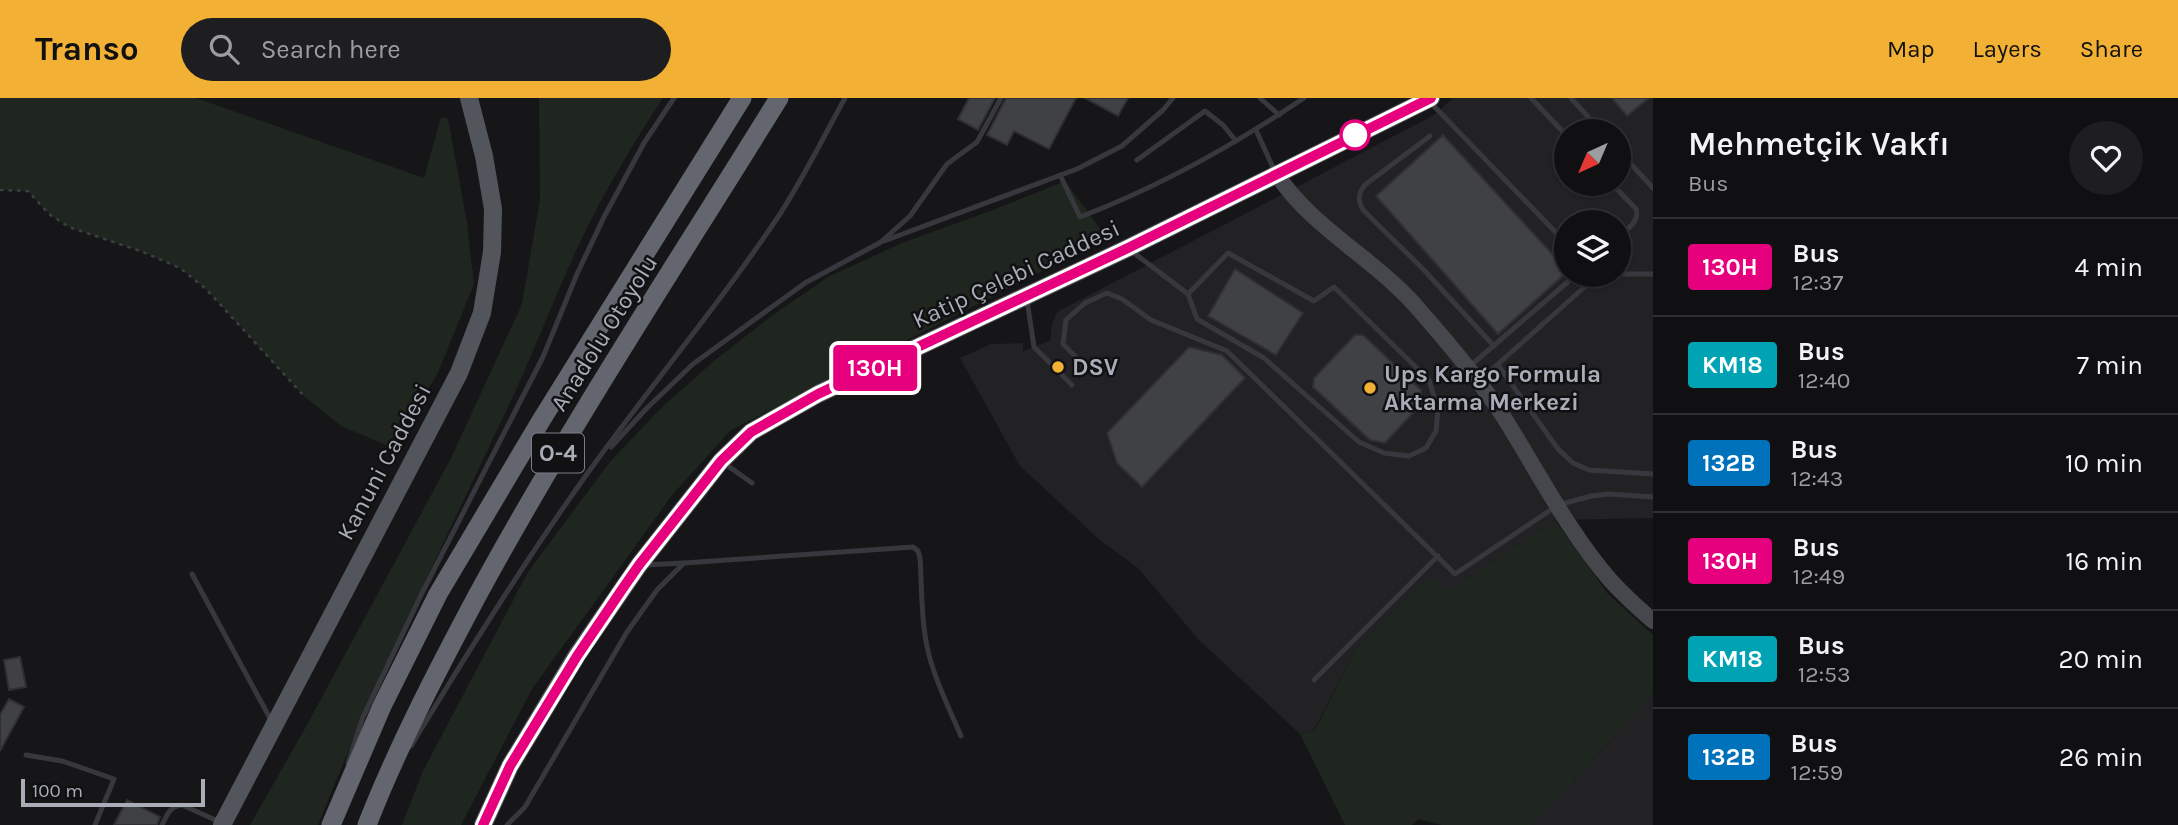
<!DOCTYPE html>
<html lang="en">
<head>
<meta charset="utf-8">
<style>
  body { margin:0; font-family:Karla,sans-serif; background:#1e1e20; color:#f1f3f6; height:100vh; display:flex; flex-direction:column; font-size:26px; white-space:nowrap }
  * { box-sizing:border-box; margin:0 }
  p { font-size:23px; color:#9c9d9f }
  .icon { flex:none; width:38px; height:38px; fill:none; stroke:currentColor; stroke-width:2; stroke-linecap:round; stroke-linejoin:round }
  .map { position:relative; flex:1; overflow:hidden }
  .drawer { display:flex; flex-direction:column; background:#101012; width:525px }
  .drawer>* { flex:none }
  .badge { padding:0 14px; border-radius:5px; font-size:24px; line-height:46px }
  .needle { width:46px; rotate:224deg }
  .fabs { position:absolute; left:1554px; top:21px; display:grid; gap:14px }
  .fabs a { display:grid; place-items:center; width:77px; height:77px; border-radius:50%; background:#101012; box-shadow:0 2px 5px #0004,0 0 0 2px #303032; font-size:35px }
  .scale { position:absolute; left:21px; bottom:18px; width:184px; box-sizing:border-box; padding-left:7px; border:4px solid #a8adb8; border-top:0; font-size:19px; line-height:24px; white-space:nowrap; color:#a8adb8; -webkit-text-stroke:5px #111113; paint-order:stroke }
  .map>.badge { position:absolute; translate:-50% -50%; box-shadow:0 0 0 4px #fff }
  .round { display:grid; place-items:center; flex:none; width:74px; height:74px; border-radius:37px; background:#1e1e20 }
  .head { display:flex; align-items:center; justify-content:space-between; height:119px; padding:0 35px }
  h1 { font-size:33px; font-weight:600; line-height:52px }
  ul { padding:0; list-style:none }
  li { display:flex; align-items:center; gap:21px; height:98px; padding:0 35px; border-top:2px solid #303032 }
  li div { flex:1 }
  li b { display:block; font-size:26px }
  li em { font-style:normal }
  li .badge { min-width:77px; font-weight:700; text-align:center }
  header { display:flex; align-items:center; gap:42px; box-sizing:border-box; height:98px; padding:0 35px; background:#f2b134; color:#111 }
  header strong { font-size:33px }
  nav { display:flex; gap:38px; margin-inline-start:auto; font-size:24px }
  .search { width:490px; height:63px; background:#1e1e20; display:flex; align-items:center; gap:18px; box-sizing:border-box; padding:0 24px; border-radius:38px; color:#9c9d9f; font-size:26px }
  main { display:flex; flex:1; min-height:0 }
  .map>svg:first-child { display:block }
  .built { fill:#222225; fill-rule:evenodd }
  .green { fill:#1e261f }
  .building { fill:#404145; stroke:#303034; stroke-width:2 }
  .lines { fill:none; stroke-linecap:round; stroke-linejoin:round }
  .path { stroke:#3d3f44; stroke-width:2.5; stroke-dasharray:3.5 5; stroke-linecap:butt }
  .lane { stroke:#37383d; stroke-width:5 }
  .secondary { stroke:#45474d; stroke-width:16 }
  .primary { stroke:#53555c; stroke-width:18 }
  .highway { stroke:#63666e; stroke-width:19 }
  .line-casing { stroke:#fff; stroke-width:16 }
  .line { stroke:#e6007e; stroke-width:10 }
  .stop-dot { fill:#fff; stroke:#e6007e; stroke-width:3.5 }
  .poi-dot { fill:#f2b134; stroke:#111113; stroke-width:2.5 }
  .labels { text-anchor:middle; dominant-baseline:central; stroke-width:5; stroke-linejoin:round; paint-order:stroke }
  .shield { fill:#111113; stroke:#7b7e86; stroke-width:2 }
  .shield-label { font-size:23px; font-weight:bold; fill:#a8adb8 }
  .street-label { font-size:24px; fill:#a8adb8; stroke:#111113 }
  .poi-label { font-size:24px; font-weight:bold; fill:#a8adb8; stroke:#111113; text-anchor:start }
</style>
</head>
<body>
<header>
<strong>Transo</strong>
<div class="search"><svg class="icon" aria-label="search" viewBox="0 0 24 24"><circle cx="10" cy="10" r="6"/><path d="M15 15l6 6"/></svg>Search here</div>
<nav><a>Map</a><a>Layers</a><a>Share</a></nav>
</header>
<main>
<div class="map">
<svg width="1653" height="727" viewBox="0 0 1653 727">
  <rect width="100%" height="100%" fill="#161618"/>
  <g class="built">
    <path d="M1453,0h200v420l-98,2 -108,72 -91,57 -42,81 -14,4 -102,-95 -60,-71 -37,-27 -81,-75 -60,-108 31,-14 32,-1v8l28,-11v-13l6,-15 377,-197zM1566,33h53v53h-53zM1566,124h53v53h-53z"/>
    <path d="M1653,597v130h-121z"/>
  </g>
  <g class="green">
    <path d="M0,0h196l228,80 17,-61 7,2 19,103 7,62 -37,91 -48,71 -48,-20 -37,-30 -98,-107 -26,-21 -37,-16 -74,-25 -20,-13 -21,-23 -28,-1z"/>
    <path d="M539,0h124c-27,41 -53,84 -75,128 -29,58 -51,120 -79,179 -66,139 -134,277 -191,420h-68l58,-102 143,-265 71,-154 18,-105z"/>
    <path d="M1065,83l42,57 -376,192 -58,64 -141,195 -71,136h-59l21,-54 105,-199 81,-109 51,-54 55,-49 58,-45 55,-38 74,-34 91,-33z"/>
    <path d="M1555,422l53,74 45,41v60l-121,130h-90l-24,-6 -6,6h-67l-45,-91 15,-4 41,-81 30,-32 44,-39 17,14z"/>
  </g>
  <g class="building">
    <path d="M969,0h26l-17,32 -20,-11z"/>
    <path d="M1006,0h70l-27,51 -35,-18 -7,14 -20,-10z"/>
    <path d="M1085,0h43l-10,18z"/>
    <path d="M1612,0h37l-22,18z"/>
    <path d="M1443,37l123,134v4l-68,61 -122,-138z"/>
    <path d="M1235,171l68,44 -27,42 -68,-39z"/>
    <path d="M1355,237h8l58,55v14l-36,39 -15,-3 -57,-53 1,-9z"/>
    <path d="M1189,249l33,8 23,23 -103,109 -25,-24 -10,-30z"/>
    <path d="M20,559l6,30 -17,3 -5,-30z"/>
    <path d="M9,601l15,8 -24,44v-36z"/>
    <path d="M127,702l33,17 -3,8h-43z"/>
  </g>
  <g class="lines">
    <path class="path" d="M0,92l28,1 21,23 20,13 74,25 37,16 26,21 98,107"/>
    <g class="lane">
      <path d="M1260,0l19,17"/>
      <path d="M1531,0l35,37"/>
      <path d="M1571,0l30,33"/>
      <path d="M1430,4l136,141"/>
      <path d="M1256,32l19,42"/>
      <path d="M1430,38l-64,48c-9,9 -9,20 0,29l57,56 71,77"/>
      <path d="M1619,53l34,37"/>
      <path d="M1137,62l68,-49 18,14 13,16"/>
      <path d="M1060,77l20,42c79,-30 154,-72 224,-119"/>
      <path d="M1612,86l24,25c4,13 -9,20 -17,27"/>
      <path d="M884,143l193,-72 45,-23 41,-36 10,-12"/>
      <path d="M1130,152l58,44 40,-41 86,48 20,-14 95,93 9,30 -2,21 -10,17 -17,8 -25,-3 -25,-11 -95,-84 -67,-39 -9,-25"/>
      <path d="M1619,176h34"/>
      <path d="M1027,202l7,47 38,38"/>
      <path d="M1498,267l60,84 15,14 16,7 64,4"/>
      <path d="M1470,268l100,-86"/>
      <path d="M1086,269l-23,-23 3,-24 19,-17 22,-10 15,6 29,21 76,31 228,223 103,-69 33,-9 18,-2 44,3"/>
      <path d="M1480,282l108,-96 23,-9"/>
      <path d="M611,349l36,-39 46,-44 112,-81 76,-41 29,-26 37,-52 30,-22 24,-44"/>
      <path d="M724,365l28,20"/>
      <path d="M645,467l39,-2"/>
      <path d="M192,476l80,148"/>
      <path d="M1314,582l124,-124"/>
      <path d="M411,648c56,-93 113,-184 176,-272 63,-88 133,-170 193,-260 24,-37 44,-78 65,-116"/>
      <path d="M26,657l36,6 52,18 -19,46"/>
      <path d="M348,665l15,-46 59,-124 121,-236 34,-83 27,-57 40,-74 30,-45"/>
      <path d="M162,727c5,-10 8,-19 20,-20l38,17"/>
      <path d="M507,727l18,-18 102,-175 30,-42 27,-27 229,-16 5,4 2,7c2,32 1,66 9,97 7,28 21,55 32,81"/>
    </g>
    <path class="secondary" d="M1276,75c37,57 102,87 145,139 29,33 58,67 82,104 34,54 66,117 108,165 13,14 27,27 42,40"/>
    <g class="primary">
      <path d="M222,727l237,-452 23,-60 10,-61 1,-43 -9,-53 -15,-58"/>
      <path d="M483,727l27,-59 67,-111 62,-90 82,-104 30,-29 67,-38 310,-146 303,-150"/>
    </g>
    <g class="highway">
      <path d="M331,727l51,-119 56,-112 104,-175 200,-321"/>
      <path d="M367,727c31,-79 70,-154 110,-229 93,-171 200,-333 302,-498"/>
    </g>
  </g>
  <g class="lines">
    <g class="line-casing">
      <path id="line" d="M483,727l27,-59 67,-110 46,-68 16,-23 82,-104 30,-29 67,-38 310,-146 303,-150"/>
    </g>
    <use href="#line" class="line"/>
  </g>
  <circle class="stop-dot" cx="1355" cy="37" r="14"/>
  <g class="poi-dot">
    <circle cx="1058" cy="269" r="7"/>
    <circle cx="1370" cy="290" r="7"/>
  </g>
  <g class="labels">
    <rect class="shield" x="532" y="335.5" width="52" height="39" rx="5"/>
    <g class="shield-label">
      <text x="558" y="355">O-4</text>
    </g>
    <g class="street-label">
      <text transform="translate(1016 176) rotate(-25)">Katip Çelebi Caddesi</text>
      <text transform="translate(604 235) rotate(-58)">Anadolu Otoyolu</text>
      <text transform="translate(384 364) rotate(-62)">Kanuni Caddesi</text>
    </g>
    <g class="poi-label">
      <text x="1072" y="269">DSV</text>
      <text x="1384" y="276">Ups Kargo Formula<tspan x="1384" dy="28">Aktarma Merkezi</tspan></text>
    </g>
  </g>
</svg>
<div class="fabs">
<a><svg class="needle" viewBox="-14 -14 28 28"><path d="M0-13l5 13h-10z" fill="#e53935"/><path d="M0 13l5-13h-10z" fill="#9c9d9f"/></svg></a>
<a><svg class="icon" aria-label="layers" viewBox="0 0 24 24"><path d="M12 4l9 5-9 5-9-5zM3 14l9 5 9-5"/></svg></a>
</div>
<div class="scale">100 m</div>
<b class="badge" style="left:875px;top:270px;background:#e6007e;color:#fff">130H</b>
</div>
<section class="drawer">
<div class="head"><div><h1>Mehmetçik Vakfı</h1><p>Bus</p></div><a class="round"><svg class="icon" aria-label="heart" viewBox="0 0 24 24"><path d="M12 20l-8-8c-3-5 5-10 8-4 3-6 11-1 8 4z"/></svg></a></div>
<ul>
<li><span class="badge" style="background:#e6007e;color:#fff">130H</span><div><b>Bus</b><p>12:37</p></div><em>4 min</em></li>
<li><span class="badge" style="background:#00a3b4;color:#fff">KM18</span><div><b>Bus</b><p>12:40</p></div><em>7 min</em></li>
<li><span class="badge" style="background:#0072bc;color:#fff">132B</span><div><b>Bus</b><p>12:43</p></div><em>10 min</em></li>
<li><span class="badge" style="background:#e6007e;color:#fff">130H</span><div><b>Bus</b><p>12:49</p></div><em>16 min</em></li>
<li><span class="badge" style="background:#00a3b4;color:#fff">KM18</span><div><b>Bus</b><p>12:53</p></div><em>20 min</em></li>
<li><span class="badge" style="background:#0072bc;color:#fff">132B</span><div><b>Bus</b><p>12:59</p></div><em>26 min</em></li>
</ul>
</section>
</main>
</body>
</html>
